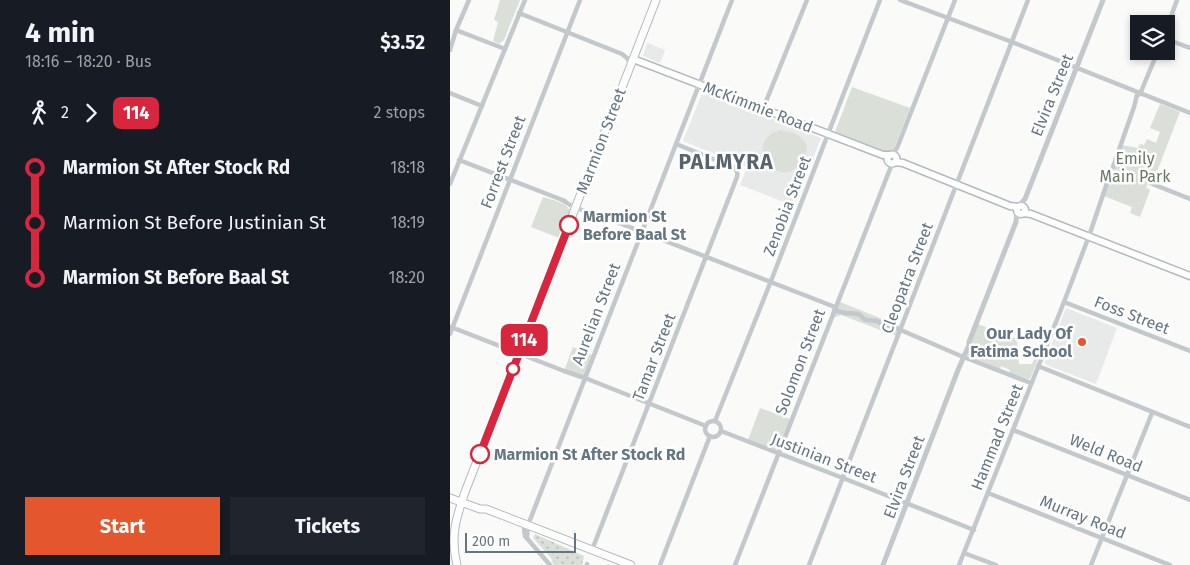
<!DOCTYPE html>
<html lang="en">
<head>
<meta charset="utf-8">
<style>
  body { margin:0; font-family:"Fira Sans",sans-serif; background:#20242c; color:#f1f3f6; height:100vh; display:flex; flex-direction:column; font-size:19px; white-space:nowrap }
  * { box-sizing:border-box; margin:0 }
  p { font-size:16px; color:#9ea1a6 }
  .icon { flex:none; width:28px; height:28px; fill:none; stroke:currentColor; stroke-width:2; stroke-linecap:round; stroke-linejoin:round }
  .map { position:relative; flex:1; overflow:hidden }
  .drawer { display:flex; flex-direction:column; background:#171b24; width:450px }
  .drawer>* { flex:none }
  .badge { padding:0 10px; border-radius:8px; font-size:18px; line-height:32px }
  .tools { position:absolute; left:680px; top:15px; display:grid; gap:10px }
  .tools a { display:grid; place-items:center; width:45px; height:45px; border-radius:0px; background:#171b24; box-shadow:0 2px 8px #0003; font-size:25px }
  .scale { position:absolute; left:15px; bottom:12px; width:111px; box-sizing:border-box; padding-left:5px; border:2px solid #657683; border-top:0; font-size:14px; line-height:18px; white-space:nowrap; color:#657683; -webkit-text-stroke:4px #fff; paint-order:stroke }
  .map>.badge { position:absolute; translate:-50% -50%; box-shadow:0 0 0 2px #fff }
  .legs { display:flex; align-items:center; gap:8px; height:55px; padding:0 25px; font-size:16px }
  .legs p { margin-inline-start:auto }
  .overview { display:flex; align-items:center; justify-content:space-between; height:85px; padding:0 25px }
  h1 { font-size:28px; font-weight:700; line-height:38px }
  .primary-button { display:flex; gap:10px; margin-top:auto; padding:10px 25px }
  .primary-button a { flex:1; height:58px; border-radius:0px; background:#e4572e; color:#fff; font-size:20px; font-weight:700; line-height:58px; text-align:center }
  .primary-button a+a { background:#20242c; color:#f1f3f6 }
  ul { padding:0 25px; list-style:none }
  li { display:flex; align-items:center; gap:18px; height:55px; font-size:19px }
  li i { display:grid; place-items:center; width:8px; height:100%; margin:0 6px; background:currentColor }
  li i::after { content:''; width:12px; height:12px; margin:-6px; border:4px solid; border-radius:50%; background:#171b24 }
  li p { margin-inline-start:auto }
  li:first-child i { background:linear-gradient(#0000 50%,currentColor 0) }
  li:last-child i { background:linear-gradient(currentColor 50%,#0000 0) }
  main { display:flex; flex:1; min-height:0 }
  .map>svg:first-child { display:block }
  .built { fill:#e8e9e9 }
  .grass { fill:url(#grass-dots) }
  .park { fill:#dadfd7 }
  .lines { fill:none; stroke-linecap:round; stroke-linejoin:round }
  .secondary-casing { stroke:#b3babf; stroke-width:9 }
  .primary-casing { stroke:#b5babe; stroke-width:9 }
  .minor { stroke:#c3c8cc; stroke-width:4.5 }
  .tertiary { stroke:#c3c8cc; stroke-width:5 }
  .secondary { stroke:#fff; stroke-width:6 }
  .primary { stroke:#fff; stroke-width:7 }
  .line-1-casing { stroke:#fff; stroke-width:11 }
  .line-1 { stroke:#d7263d; stroke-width:8 }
  .stop-1-dot { fill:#fff; stroke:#d7263d; stroke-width:2.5 }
  .poi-dot { fill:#e4572e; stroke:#fff; stroke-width:2 }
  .labels { text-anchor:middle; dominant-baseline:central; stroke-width:5; stroke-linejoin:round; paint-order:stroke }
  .street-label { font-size:16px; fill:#657683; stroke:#fff }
  .park-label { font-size:16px; fill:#687a64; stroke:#fff }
  .stop-label { font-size:16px; font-weight:bold; fill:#657683; stroke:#fff; text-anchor:start }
  .poi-label { font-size:16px; font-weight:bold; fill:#657683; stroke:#fff; text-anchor:end }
  .district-label { font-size:21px; font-weight:bold; letter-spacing:1px; fill:#57646e; stroke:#fff }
</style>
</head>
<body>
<main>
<section class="drawer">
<div class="overview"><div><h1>4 min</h1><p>18:16 – 18:20 · Bus</p></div><b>$3.52</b></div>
<div class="legs"><svg class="icon" aria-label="walk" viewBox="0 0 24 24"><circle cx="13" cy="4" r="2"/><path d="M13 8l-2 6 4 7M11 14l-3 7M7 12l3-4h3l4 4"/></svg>2<svg class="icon" aria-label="forward" viewBox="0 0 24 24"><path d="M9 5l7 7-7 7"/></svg><b class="badge" style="background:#d7263d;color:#fff">114</b><p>2 stops</p></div>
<ul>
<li><i style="color:#d7263d"></i><b>Marmion St After Stock Rd</b><p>18:18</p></li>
<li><i style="color:#d7263d"></i><span>Marmion St Before Justinian St</span><p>18:19</p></li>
<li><i style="color:#d7263d"></i><b>Marmion St Before Baal St</b><p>18:20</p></li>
</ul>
<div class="primary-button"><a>Start</a><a>Tickets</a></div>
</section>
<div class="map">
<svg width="740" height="565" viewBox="0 0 740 565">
  <defs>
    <pattern id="grass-dots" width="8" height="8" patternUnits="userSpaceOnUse" patternTransform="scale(1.25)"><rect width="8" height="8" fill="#dadfd7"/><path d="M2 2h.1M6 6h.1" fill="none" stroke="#b4b9b4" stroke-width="1.8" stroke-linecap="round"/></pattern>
  </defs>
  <rect width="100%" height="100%" fill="#fafaf8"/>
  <g class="built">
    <path d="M197,43l18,7 -5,13 -17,-7z"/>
    <path d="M253,91l118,47 -27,68 -54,-21 7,-18 -64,-26z"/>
    <path d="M616,308l51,20 -21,56 -52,-20z"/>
  </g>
  <path class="grass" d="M85,534l49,22 -2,9h-28l-3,-7 -18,-20z"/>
  <g class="park">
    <path d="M50,0h20l-16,40 -5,4 -6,-3 5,-19 -4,-2z"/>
    <path d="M402,87l58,21 -17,43 -6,2 -4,-3 -48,-18z"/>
    <path d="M710,104l20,8 -27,70 -4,-1 -3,6 4,3 -10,27 -10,-4 2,-6 -28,-11 18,-51 16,3 2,-4 4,1 3,-6 9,4 4,-11 -10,-4z"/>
    <path d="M330,130c17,2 36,12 22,32 -24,32 -62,-20 -22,-32z"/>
    <path d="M93,197c9,3 22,5 27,13l-11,28 -28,-11z"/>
    <path d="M390,302l60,24 -4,10 -55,-21 -8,3z"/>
    <path d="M528,324l39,15 2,25h13l5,-12 3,2 -10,25h-2l-19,-6 1,-3 -9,-4 -1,3 -32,-13 -1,-2z"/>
    <path d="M123,347l21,9 -9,22 -21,-7z"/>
    <path d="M310,408l30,11 -12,30 -4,1 -26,-10z"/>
  </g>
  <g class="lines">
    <g class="secondary-casing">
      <g id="secondary">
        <path d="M183,59l250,96h7"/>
        <circle cx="442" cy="159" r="4.5"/>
        <path d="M445,162l8,1 107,43 8,1"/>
        <circle cx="571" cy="210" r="4"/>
        <path d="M573,213l8,1 159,62"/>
      </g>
    </g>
    <g class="primary-casing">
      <g id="primary">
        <path d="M0,498l30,11h6l145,56"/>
        <path d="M7,565c-7,-28 -1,-47 8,-73l191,-492"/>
      </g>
    </g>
    <g class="minor">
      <path d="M450,0l112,42 178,71"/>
      <path d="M69,13l103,41 5,4 4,6"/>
      <path d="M6,30l49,19"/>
      <path d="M716,30l11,-30"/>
      <path d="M716,39l24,9"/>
      <path d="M0,50l6,-20 13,-30"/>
      <path d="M0,93l32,13"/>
      <path d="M313,109l44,-109"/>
      <path d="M443,154l4,-6 58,-148"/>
      <path d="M9,160l106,41"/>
      <path d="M663,167l21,-60 3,-12 3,-1 18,-43"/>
      <path d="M700,183l40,16"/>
      <path d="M0,184l75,-184"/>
      <path d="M112,200c9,6 19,11 29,12l244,95"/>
      <path d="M614,302l126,49"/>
      <path d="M384,310l11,3 14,1 5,5 3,1 10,1 8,5 11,2 65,28 70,27"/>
      <path d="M1,327l113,44 21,7 121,48"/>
      <path d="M0,334l130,-334"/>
      <path d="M588,366l152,61"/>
      <path d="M265,421l56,-140 109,-281"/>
      <circle cx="263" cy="429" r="8"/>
      <path d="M563,430l177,70"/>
      <path d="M271,431l122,47 131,52"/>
      <path d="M538,493l182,72"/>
      <path d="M78,525l-4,3 1,8 25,29"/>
      <path d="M77,538l1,-13 2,-5 202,-520"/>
      <path d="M142,550l145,-373c1,-5 0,-7 -4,-10l-57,-23"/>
      <path d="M514,553l32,12"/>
      <path d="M137,565v-1"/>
      <path d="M210,565l50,-129"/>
      <path d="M285,565l155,-396 3,-6"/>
      <path d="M359,565l219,-565"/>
      <path d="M509,565l105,-263 25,-66 20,-59"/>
      <path d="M641,565l61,-152"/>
    </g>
    <g class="tertiary">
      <path d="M569,206l6,-7 78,-199"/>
      <path d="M433,565l75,-195 11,-25v-3l47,-120 1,-10"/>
    </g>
    <use href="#secondary" class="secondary"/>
    <use href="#primary" class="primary"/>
  </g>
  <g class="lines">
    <g class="line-1-casing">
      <path id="line-1" d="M30,454l89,-229"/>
    </g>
    <use href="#line-1" class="line-1"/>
  </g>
  <g class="stop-1-dot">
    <circle cx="119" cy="225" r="9"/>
    <circle cx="63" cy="369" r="6"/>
    <circle cx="30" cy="454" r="9"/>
  </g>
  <circle class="poi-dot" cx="632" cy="342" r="5"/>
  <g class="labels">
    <g class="street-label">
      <text transform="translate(602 95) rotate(-68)">Elvira Street</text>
      <text transform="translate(308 107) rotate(21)">McKimmie Road</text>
      <text transform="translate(151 141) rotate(-69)">Marmion Street</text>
      <text transform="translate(53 162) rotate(-69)">Forrest Street</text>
      <text transform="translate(337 206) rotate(-69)">Zenobia Street</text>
      <text transform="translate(457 278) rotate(-69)">Cleopatra Street</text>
      <text transform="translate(146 314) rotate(-69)">Aurelian Street</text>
      <text transform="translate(682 315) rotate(21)">Foss Street</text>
      <text transform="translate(204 357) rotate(-69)">Tamar Street</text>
      <text transform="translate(350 362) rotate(-69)">Solomon Street</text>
      <text transform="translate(547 437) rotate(-68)">Hammad Street</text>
      <text transform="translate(656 453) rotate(22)">Weld Road</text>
      <text transform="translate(374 458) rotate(21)">Justinian Street</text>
      <text transform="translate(454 477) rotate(-69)">Elvira Street</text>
      <text transform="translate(633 517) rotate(22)">Murray Road</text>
    </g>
    <g class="park-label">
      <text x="685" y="158">Emily<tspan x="685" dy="18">Main Park</tspan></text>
    </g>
    <g class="stop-label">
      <text x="133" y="216">Marmion St<tspan x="133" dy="18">Before Baal St</tspan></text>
      <text x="44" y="454">Marmion St After Stock Rd</text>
    </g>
    <g class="poi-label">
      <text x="622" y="333">Our Lady Of<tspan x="622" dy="18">Fatima School</tspan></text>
    </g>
    <g class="district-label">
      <text x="276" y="162">PALMYRA</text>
    </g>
  </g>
</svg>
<div class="tools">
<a><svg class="icon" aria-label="layers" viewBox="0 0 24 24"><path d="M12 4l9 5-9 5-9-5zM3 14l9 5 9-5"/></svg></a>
</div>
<div class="scale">200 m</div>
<b class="badge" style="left:74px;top:340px;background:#d7263d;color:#fff">114</b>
</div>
</main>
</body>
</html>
